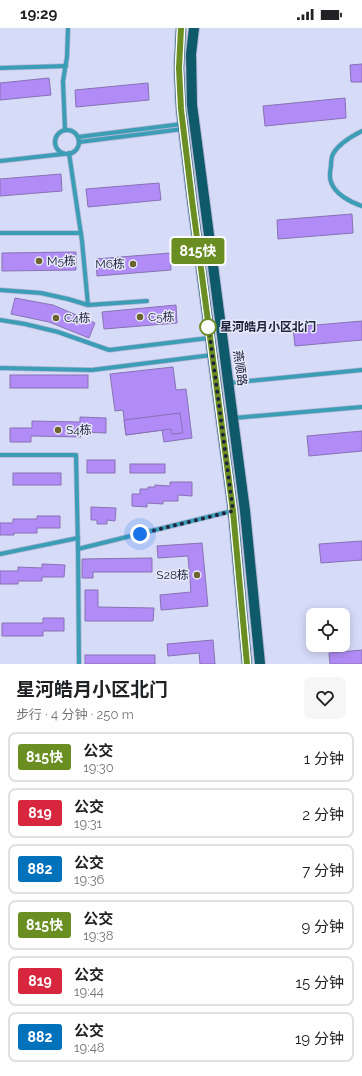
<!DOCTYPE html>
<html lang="zh">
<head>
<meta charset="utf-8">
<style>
  body { margin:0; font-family:Raleway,"Noto Sans SC",sans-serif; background:#f6f6f6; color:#202124; height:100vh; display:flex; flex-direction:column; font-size:15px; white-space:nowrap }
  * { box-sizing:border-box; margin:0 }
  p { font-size:13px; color:#757577 }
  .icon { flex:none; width:22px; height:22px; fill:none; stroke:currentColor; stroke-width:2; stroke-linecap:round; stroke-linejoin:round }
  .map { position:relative; height:636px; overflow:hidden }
  .panel { display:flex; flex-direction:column; background:#fff; flex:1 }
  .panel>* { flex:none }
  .badge { padding:0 8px; border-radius:3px; font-size:14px; line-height:26px }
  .buttons { position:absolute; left:306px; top:580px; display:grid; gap:8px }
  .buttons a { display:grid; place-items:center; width:44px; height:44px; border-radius:8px; background:#fff; box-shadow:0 2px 10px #0003; font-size:20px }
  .you { position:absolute; width:20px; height:20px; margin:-10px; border:3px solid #fff; border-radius:50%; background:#1a73e8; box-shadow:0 0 0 6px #1a73e833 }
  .map>.badge { position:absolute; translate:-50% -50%; box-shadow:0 0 0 2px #fff }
  .round { display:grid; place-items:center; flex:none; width:42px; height:42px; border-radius:8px; background:#f6f6f6 }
  .head { display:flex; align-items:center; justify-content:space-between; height:68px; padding:0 16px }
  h1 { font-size:19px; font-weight:700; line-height:30px }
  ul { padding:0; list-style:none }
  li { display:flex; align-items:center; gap:12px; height:50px; margin:0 8px 6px; padding:0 8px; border:2px solid #e0e0e0; border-radius:8px }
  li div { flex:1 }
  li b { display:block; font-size:15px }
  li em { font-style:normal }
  li .badge { min-width:44px; font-weight:700; text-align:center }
  .status { display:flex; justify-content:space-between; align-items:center; height:28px; padding:0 20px; background:#fff; direction:ltr }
  .status svg { height:11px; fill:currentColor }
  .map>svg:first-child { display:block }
  .building { fill:#b18cf6; stroke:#8772b4 }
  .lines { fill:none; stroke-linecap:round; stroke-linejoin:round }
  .lane-casing { stroke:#b2b6d3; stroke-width:5.5 }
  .primary-casing { stroke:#b2b6d3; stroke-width:12 }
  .lane { stroke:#3c9db6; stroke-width:4 }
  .primary { stroke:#0e596a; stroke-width:10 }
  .line-casing { stroke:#fff; stroke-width:9 }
  .line { stroke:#6b8e23; stroke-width:6 }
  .walk { stroke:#20233e; stroke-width:4; stroke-dasharray:0 7.2 }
  .poi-dot { fill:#6d632f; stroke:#e6e9f8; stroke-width:1.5 }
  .stop-dot { fill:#fff; stroke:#6b8e23; stroke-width:2 }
  .labels { text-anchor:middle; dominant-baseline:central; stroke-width:3; stroke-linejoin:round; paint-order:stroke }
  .poi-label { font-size:12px; fill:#20233e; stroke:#e6e9f8; text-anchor:start }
  .stop-label { font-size:12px; font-weight:bold; fill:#20233e; stroke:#e6e9f8; text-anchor:start }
  .street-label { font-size:12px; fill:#20233e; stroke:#e6e9f8 }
</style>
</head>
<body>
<div class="status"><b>19:29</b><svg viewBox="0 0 49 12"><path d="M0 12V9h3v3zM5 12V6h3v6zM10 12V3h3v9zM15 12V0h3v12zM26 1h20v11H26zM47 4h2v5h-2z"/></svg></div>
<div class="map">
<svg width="362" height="636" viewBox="0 0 362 636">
  <rect width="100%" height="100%" fill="#d6dbf8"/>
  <g class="building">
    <path d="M362,36v18h-11l-1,-17z"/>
    <path d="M49,50l2,17 -51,5v-17z"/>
    <path d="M148,55l1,17 -73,7 -1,-17z"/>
    <path d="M345,70l1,20 -81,8 -2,-20z"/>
    <path d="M61,146l1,17 -62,5v-17z"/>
    <path d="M159,155l2,17 -73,7 -2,-18z"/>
    <path d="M352,186l1,19 -75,6 -1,-19z"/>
    <path d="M76,224v18l-74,1v-18z"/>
    <path d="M170,225l1,17 -74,6 -1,-17z"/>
    <path d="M15,270l38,7 42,18 -6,15 -40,-16 -38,-8z"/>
    <path d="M176,277l1,18 -73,6 -2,-17z"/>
    <path d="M362,293v19l-67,6 -2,-19z"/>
    <path d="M173,339l3,23 10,-1 6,49 -28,4 -2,-12 -36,5 -3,-25 -8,1 -5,-37z"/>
    <rect x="10" y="347" width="78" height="13"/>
    <path d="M180,385l3,20 -11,1 -1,-5 -45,6 -2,-15z"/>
    <path d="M80,389l26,1v15l-24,-1 -1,5 -50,-1v6h-21v-14h22v-7l48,1z"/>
    <path d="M362,403v20l-53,5 -2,-20z"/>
    <rect x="87" y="432" width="28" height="13"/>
    <rect x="130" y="436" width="35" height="9"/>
    <rect x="13" y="445" width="48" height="12"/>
    <path d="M170,454h22v14l-14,-1v6h-15v3l-16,-1v4l-15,-1v-12h8v-5h8v-2h7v-2l15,1z"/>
    <path d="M91,479l25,1 -1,13 -8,-1v4h-10v-4h-6z"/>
    <path d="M37,488h23v12h-23v5h-23v2h-14v-12h13v-4h24z"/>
    <path d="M362,513v19l-41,3 -2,-19z"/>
    <path d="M202,515l6,63 -47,4 -1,-15 31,-3 -3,-36 -30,2 -1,-12z"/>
    <path d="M152,530v14h-59v6h-11v-19z"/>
    <path d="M42,536l23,1 -1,12h-22v4h-24v3h-18v-13h18v-4l24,1z"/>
    <path d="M85,562h13v17l56,1 -1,13h-68z"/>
    <path d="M43,590h21v13h-21v5h-41v-13h41z"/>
    <path d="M213,612l2,24h-15l-1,-11 -31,3 -1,-12z"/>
    <path d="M362,622v14h-32l-1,-11z"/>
    <rect x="85" y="627" width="70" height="9"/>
  </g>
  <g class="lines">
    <g class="lane-casing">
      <g id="lane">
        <path d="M0,40l66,-2"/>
        <path d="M65,102l-2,-49 4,-24 1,-29"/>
        <circle cx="67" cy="114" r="12"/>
        <path d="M362,103c-10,5 -23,12 -29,23 -2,4 -2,8 -2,12 -1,5 -2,11 0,16 4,12 19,20 31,24"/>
        <path d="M78,109l104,-13"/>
        <path d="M79,114l104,-13"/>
        <path d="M69,125l13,88 6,64"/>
        <path d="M0,133l63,-7"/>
        <path d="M0,205h81"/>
        <path d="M0,262l41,3 27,6 20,6 59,-4"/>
        <path d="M0,292l25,4 33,8 51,18 100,-12"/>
        <path d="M0,340l92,2 120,-15"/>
        <path d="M229,355l133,-13"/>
        <path d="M234,390l128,-11"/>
        <path d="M0,427h76l2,94 1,115"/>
        <path d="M78,521l154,-38"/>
        <path d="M0,526l78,-16"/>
      </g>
    </g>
    <g class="primary-casing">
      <g id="primary">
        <path d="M181,0l-2,40 2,41 11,91 41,311 14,153"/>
        <path d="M194,0l-3,26 1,51 53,406 15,153"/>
      </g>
    </g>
    <use href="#lane" class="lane"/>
    <use href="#primary" class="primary"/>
  </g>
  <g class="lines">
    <g class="line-casing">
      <path id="line" d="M181,0l-2,40 2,41 11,91 41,311 14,153"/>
    </g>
    <use href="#line" class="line"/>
    <path class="walk" d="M140,506l93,-23 -25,-189v5"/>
  </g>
  <g class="poi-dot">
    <circle cx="39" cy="233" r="4"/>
    <circle cx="133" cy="236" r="4"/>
    <circle cx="140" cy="289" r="4"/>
    <circle cx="56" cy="290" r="4"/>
    <circle cx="58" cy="402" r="4"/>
    <circle cx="197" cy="547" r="4"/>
  </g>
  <circle class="stop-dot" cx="208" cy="299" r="8"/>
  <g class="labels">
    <g class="poi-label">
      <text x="47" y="233">M5栋</text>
      <text x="125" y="236" text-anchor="end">M6栋</text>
      <text x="148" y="289">C5栋</text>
      <text x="64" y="290">C4栋</text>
      <text x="66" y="402">S4栋</text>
      <text x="189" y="547" text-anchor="end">S28栋</text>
    </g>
    <g class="stop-label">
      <text x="220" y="299">星河皓月小区北门</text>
    </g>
    <g class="street-label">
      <text transform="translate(240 340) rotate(82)">燕顺路</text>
    </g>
  </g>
</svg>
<div class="buttons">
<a><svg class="icon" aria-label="locate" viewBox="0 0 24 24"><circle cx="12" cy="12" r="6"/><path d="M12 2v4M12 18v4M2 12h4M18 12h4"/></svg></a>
</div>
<div class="you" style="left:140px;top:506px"></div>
<b class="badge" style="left:198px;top:223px;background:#6b8e23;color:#fff">815快</b>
</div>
<section class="panel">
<div class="head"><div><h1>星河皓月小区北门</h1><p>步行 · 4 分钟 · 250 m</p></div><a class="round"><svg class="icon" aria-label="heart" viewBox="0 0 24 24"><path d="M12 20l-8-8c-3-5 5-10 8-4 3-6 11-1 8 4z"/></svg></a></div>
<ul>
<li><span class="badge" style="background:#6b8e23;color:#fff">815快</span><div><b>公交</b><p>19:30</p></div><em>1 分钟</em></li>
<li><span class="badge" style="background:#d7263d;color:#fff">819</span><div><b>公交</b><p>19:31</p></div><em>2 分钟</em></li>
<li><span class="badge" style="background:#0072bc;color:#fff">882</span><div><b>公交</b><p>19:36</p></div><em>7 分钟</em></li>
<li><span class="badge" style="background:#6b8e23;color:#fff">815快</span><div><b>公交</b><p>19:38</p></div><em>9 分钟</em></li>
<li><span class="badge" style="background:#d7263d;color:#fff">819</span><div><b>公交</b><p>19:44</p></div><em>15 分钟</em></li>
<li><span class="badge" style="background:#0072bc;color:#fff">882</span><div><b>公交</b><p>19:48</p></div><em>19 分钟</em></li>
</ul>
</section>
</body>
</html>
